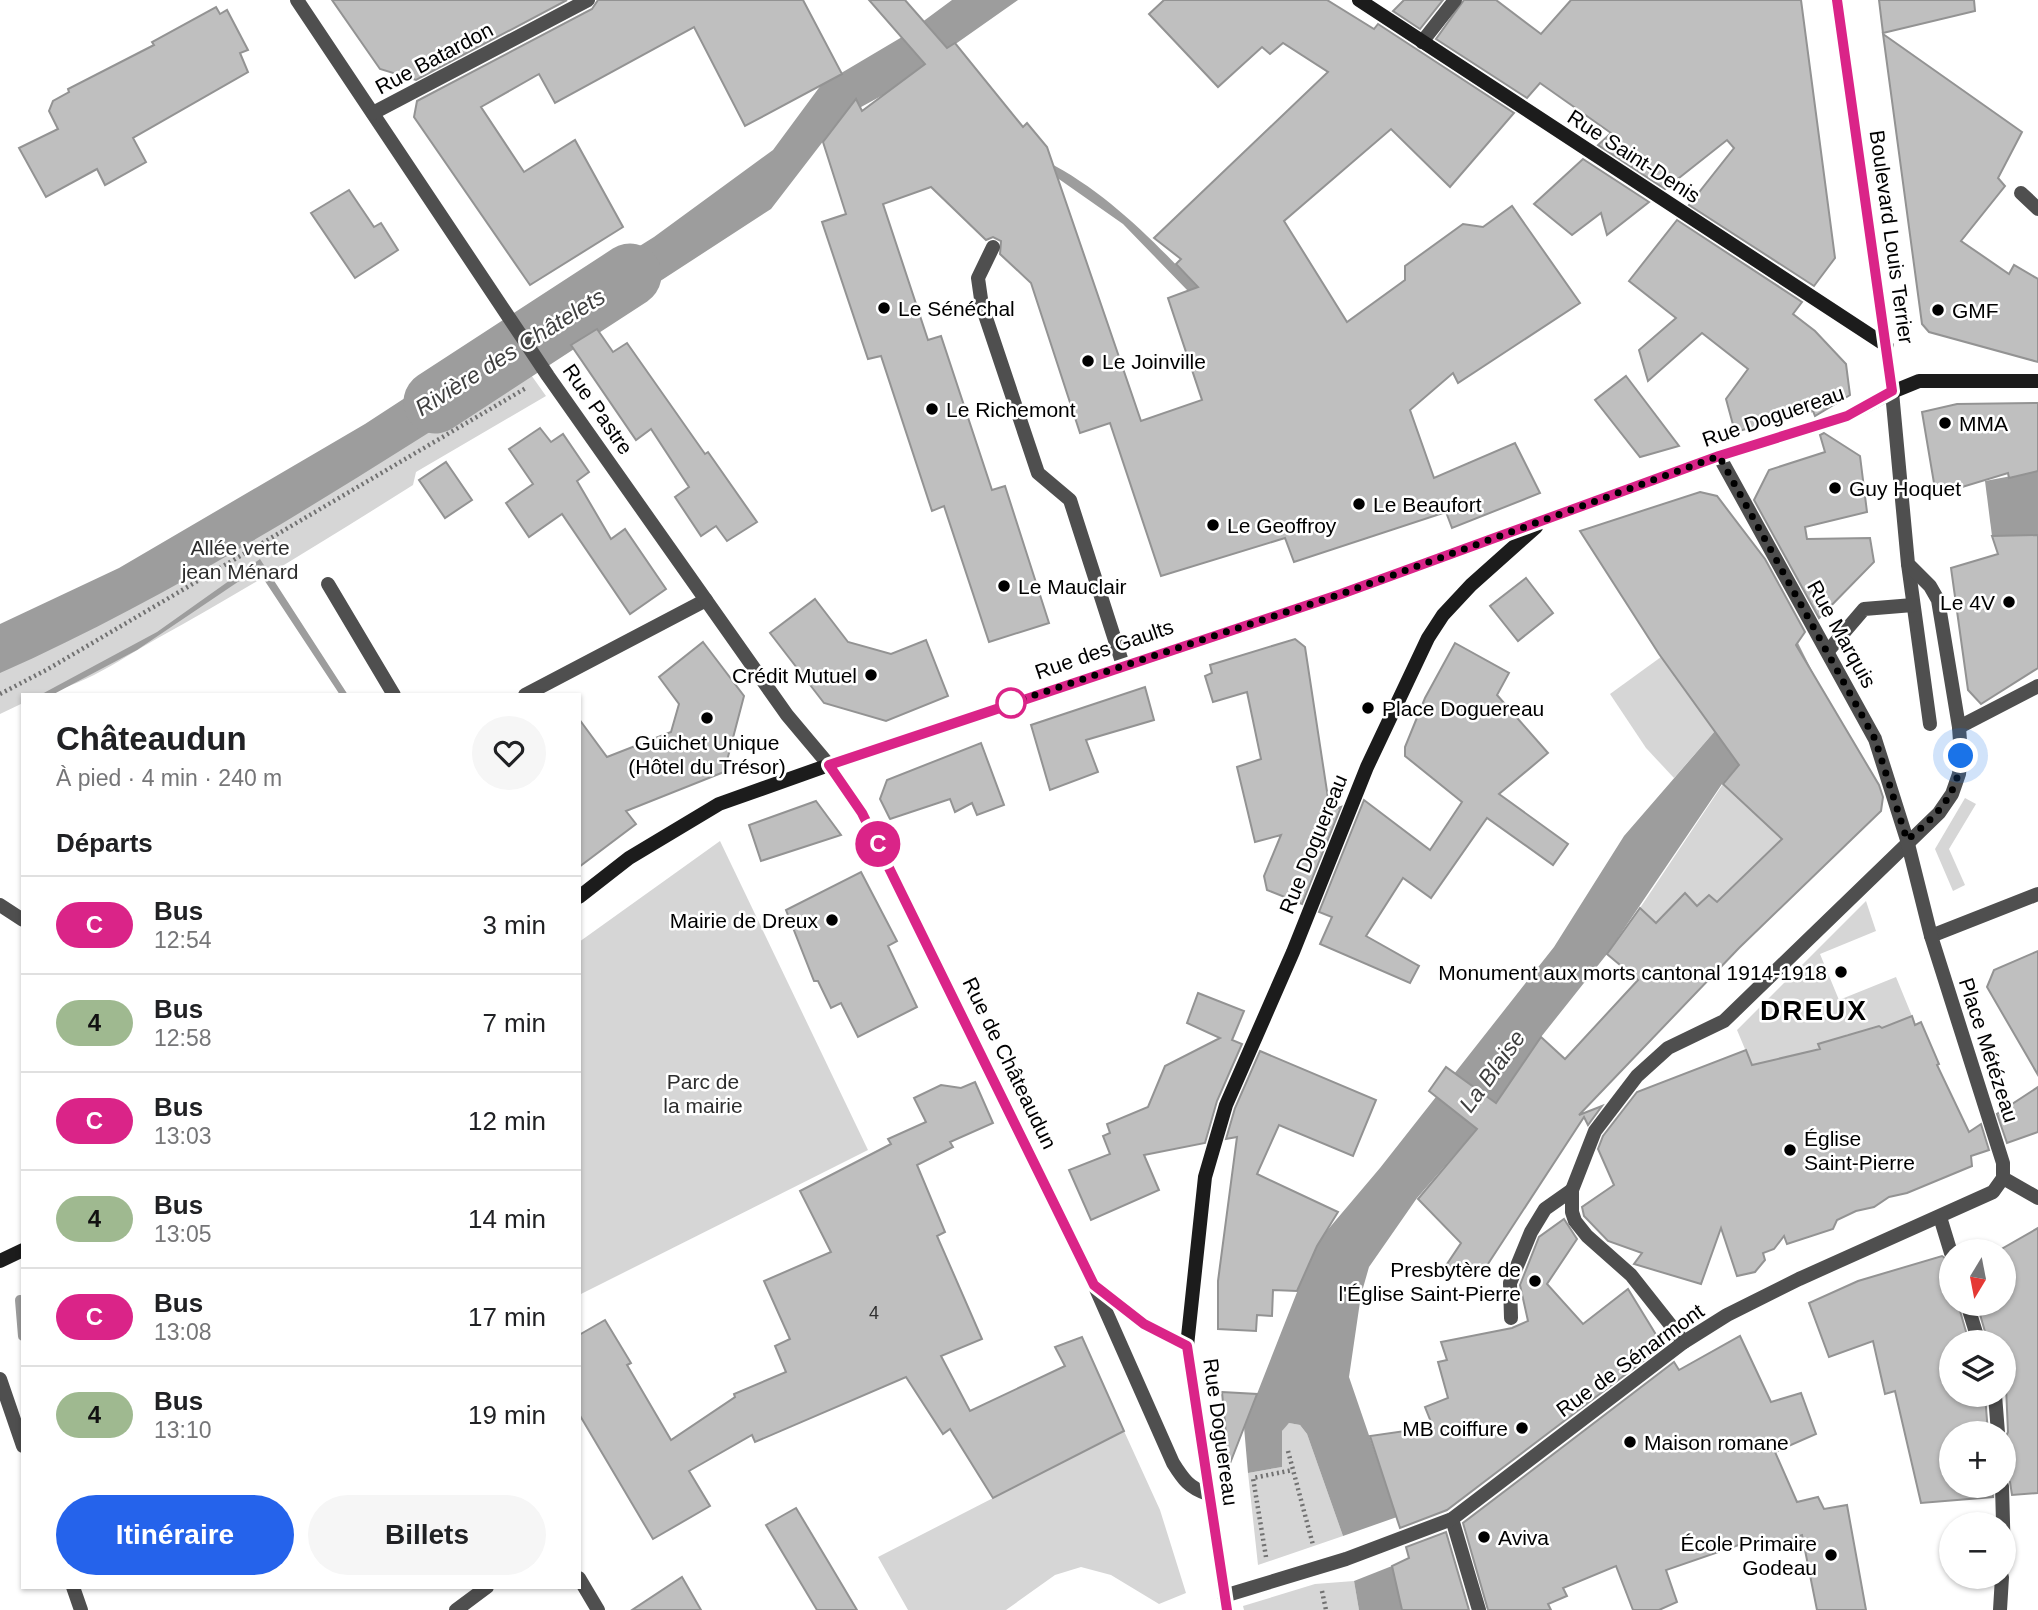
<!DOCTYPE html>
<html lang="fr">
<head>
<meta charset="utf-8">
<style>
  body { margin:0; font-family:Arial,sans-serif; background:#f6f6f6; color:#202124; height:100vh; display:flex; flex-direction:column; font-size:26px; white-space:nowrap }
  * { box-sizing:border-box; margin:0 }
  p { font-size:23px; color:#757577 }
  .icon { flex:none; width:38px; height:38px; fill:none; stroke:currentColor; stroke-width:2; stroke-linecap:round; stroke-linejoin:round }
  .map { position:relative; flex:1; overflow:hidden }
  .details { position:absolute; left:21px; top:693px; width:560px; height:896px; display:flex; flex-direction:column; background:#fff; border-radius:0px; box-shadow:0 2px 5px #0004 }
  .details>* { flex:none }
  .badge { padding:0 14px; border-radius:23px; font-size:24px; line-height:46px }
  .needle { width:46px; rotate:190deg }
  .tools { position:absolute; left:1939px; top:1239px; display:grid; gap:14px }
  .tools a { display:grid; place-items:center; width:77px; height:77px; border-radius:50%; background:#fff; box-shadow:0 2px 5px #0004; font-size:35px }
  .you { position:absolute; width:35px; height:35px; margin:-18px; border:5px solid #fff; border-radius:50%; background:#1a73e8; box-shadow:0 0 0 10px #1a73e833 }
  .map>.badge { position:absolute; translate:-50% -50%; box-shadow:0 0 0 4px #fff }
  h2 { padding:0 35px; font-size:26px; line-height:63px }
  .round { display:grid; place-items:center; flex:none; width:74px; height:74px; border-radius:37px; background:#f6f6f6 }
  .overview { display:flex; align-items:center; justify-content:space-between; height:119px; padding:0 35px }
  h1 { font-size:33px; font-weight:600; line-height:52px }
  .action { display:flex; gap:14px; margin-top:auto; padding:14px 35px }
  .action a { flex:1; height:80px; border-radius:42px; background:#2563eb; color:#fff; font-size:28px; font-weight:600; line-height:80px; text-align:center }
  .action a+a { background:#f6f6f6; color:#202124 }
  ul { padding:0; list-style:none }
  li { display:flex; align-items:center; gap:21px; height:98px; padding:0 35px; border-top:2px solid #e0e0e0 }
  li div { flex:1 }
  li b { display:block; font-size:26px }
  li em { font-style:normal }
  li .badge { min-width:77px; font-weight:700; text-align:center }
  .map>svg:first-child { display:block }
  .green { fill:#d6d6d6 }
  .water { fill:#9d9d9d }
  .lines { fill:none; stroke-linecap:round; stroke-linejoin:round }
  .stream { stroke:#9d9d9d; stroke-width:10 }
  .river { stroke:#9d9d9d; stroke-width:63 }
  .building { fill:#bfbfbf; stroke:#939393; stroke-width:2 }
  .path { stroke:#717171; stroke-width:4.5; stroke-dasharray:2 3.5; stroke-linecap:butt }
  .lane { stroke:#4f4f4f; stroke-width:14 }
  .street { stroke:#4f4f4f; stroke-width:14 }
  .secondary { stroke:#1c1c1c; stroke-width:14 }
  .line-casing { stroke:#fff; stroke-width:16 }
  .line { stroke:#da2488; stroke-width:10 }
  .walk { stroke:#000; stroke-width:7; stroke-dasharray:0 12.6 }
  .poi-dot { fill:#000; stroke:#fff; stroke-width:2.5 }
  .stop-dot { fill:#fff; stroke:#da2488; stroke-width:3.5 }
  .labels { text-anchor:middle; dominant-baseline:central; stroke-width:5; stroke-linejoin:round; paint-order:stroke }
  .number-label { font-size:18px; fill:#303030 }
  .street-label { font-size:21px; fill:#000; stroke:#fff }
  .poi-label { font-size:21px; fill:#000; stroke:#fff; text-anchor:start }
  .park-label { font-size:21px; fill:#2d2d2d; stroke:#fff }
  .water-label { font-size:23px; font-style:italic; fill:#3e3e3e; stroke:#fff }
  .district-label { font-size:28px; font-weight:bold; letter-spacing:2px; fill:#000; stroke:#fff }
</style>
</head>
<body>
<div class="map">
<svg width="2038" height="1610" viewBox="0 0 2038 1610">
  <rect width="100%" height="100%" fill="#fff"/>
  <g class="green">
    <path d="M519,358l27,38 -130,76 -3,13c-84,53 -168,105 -255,153 -41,23 -86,57 -135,57v8l-23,11v-52l31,-14z"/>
    <path d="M1661,657l54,74 -41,47 -28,-30 -36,-54z"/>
    <path d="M1723,784l59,55 -65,63 -8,-7 -12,11 -13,-12 -17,17 20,19 -12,12 -35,-34z"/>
    <path d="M1965,798l11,6 -27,45 16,36 -12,6 -18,-42z"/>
    <path d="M720,841l148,309 -289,145v-353z"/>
    <path d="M1866,901l10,30 -56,23 19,46 57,-23 16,39 -24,17 -9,-7 -30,11 -1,-3 -48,23 -2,-3 -5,1 -38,18 -18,-43z"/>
    <path d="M1289,1423l11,2 7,9 36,102 -85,29 -10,-92 34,-6c-2,-14 -7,-35 7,-44z"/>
    <path d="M1124,1431l36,79 26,83 -27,11 -48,-29 -30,-8 -26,8 -49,35h-98l-30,-53z"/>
    <path d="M1354,1581l5,29h-115l-1,-4 72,-22z"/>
  </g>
  <g class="water">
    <path d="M952,0h66l-135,95 -42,23 -70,91 -203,132 -24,-35 110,-69 119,-87 48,-65 81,-48z"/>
    <path d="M1046,161c62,32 109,81 156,131l-14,-1 -65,-67 -67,-47z"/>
    <path d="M497,338l25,36c-169,106 -339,218 -522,299v-49l119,-56 246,-144z"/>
    <path d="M2038,471v64l-46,1 -7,-55z"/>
    <path d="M260,559l88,136h-8l-83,-126 -120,81 -85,45h-12l117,-63z"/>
    <path d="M1798,643l17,34 -93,107 -115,170 -66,83 -58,85 -66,76 -48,69 -8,28 -12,82 48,140 -54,19 -36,-102 -7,-9 -11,-2 -7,8v36l-34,6 -4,-46 68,-173 13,-21 55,-65 174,-221 70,-111 91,-105z"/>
    <path d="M1392,1566l10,44h-43l-5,-29z"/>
  </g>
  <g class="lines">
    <path class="stream" d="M20,1300l3,36"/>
    <path class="river" d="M435,402l195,-127"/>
  </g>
  <g class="building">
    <path d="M332,0h235l-151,80 -36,-11z"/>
    <path d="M598,0h205l39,74 -97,52 -51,-99 -139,76 -16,-29 -58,33 43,65 51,-32 48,87 -93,58 -116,-168 3,-16 175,-92z"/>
    <path d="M869,0h36l42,48 8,-5 68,84 4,-4 20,24 94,274 61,-21 -34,-102 30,-11 -22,-23 5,-5 -27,-21 174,-166 -45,-29 -13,11 -8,-7 -44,40 -69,-73 15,-14h163l47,29 4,-5 136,89 -64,74 -59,-58 -107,92 63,101 58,-42v-14l58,-42 20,3 29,-21 68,97 -122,80 -5,-10 -43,37 24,68 81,-35 25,50 -88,35 -6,-16 -152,50 -9,-24 -124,38 -51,-153 -30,10 -49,-150 -31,-29 1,-13 -8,-4 -7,3 -55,-53 -48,17 45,136 13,-4 51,154 13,-4 44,137 -60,19 -45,-136 -12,5 -51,-155 -13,3 -46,-137 24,-8 -23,-72 33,-43 6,12 63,-47z"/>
    <path d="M1404,0h39l-23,29 -27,-18z"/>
    <path d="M1464,0h32l45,34 30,-34h230l34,258 -21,28 -125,-81 45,-57 -7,-8 -62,49 -67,-44 13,-12 -71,-50 -13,15 -91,-59z"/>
    <path d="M1879,0h95l1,11 -92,22z"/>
    <path d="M216,7l4,7 7,-4 21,40 -8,3 8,19 -115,66 13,24 -41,23 -8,-16 -51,28 -27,-49 39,-19 -9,-18 4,-10 16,-9 -1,-3 86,-44 -2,-3z"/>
    <path d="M1883,34l139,98 -24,46 7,8 -44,55 48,33 5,-9 24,14v83l-109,-30 -7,-8z"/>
    <path d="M1583,159l66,43 -42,33 -6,-22 -29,22 -38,-31z"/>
    <path d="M349,190l25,37 7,-4 17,27 -43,28 -44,-65z"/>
    <path d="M1677,220l125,82 -9,12 22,17 31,33 4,31 -35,21 -2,-5 -78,21 -9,-33 22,-30 -46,-36 -54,48 -9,-31 37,-32 -47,-37z"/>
    <path d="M597,329l16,23 14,-9 78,111 3,-2 49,70 -30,19 -11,-15 -15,10 -26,-39 14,-10 -38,-58 -15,11 -65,-95z"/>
    <path d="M1626,376l53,70 -39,11 -45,-57z"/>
    <path d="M2038,403v68l-29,7 -1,-5 -72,22 -14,-83 35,-8z"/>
    <path d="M540,428l11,14 12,-8 26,38 -12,9 34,58 14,-10 41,60 -36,25 -68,-100 -33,23 -23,-34 27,-19 -24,-35z"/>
    <path d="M1824,433l36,23 7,56 -62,15 2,12 63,-1 4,24 -55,56 -65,-118 15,-30 56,-18 -5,-17z"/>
    <path d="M446,462l26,38 -27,18 -26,-38z"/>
    <path d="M1700,492l17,4 48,63 40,73 -9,13 83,140 4,12 -2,14 -142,137 -160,167 23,-9 -14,19 -4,-8 -100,153h-41l18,-27 -43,-44 59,-70 -48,-38 17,-24 50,36 45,-66 24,22 73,-79 -31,-26 33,-46 16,15 29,-30 12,13 12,-11 8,7 65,-63 -59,-55 16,-19 -80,-111 -79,-123z"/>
    <path d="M2038,535v133l-57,36 -13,-14 -17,-122 47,-14 -6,-18z"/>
    <path d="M1526,578l27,35 -35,28 -28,-35z"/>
    <path d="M815,599l33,43 43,12 35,-14 22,56 -62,25 -62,-18 -54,-70z"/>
    <path d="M1295,639l10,8 25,164 11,-4 -39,97 -35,-14 -3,-14 17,-41 -26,7 -18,-75 24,-8 -14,-67 -34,10 -8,-26 7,-3 -2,-8z"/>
    <path d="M703,642l41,54 -20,76 -98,39 10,13 -57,43v-148l28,38 64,-25 8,-28 -20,-27z"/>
    <path d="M1455,643l54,30 -12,22 51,58 -49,41 69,50 -15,21 -66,-47 -56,80 -28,-20 -37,58 53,30 -9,17 -90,-39 12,-27 -13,-5 45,-112 66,50 32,-48 -57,-46v-9l20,-49z"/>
    <path d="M1145,687l9,33 -68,20 12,32 -48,18 -19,-65z"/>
    <path d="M981,743l23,62 -27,10 -5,-12 -17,9 -5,-13 -60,20 -10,-20 7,-19z"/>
    <path d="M816,801l25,34 -80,26 -12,-36z"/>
    <path d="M861,872l36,69 -9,5 29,61 -59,30 -17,-34 -10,5 -13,-27h-4l-28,-71z"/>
    <path d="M2038,951v124l-51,-88 7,-17z"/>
    <path d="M1198,993l46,18 -12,29 10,4 -25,57 -12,42 -61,12 15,35 -68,30 -22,-50 41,-16 -7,-18 7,-3 -3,-9 41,-17 17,-41 55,-28 -33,-15z"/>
    <path d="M1912,1016l3,9 6,-3 18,42 -2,1 32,67 12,-8 8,26 -18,6 1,10 -65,27 -18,4 -15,10 -18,4 -19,9 -4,9 -46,15 -3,-8 -10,13 -11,4 2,7 -10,12 -18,4 -16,-48 -20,56 -67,-20 8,-11 -34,-12 -24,-25 -2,-9 32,-22 -16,-36 5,-13 34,-44 109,-42 6,15 68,-16 -2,-5 61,-18 3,2z"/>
    <path d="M1260,1051l116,49 -23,56 -74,-31 -22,49 81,38 -21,34 -20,45 -24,-1 -1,26 -15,-1 -1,16 -38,-2v-48l19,-144 -11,2 9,-31z"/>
    <path d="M975,1082l18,41 -43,19 3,5 -36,18 28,67 -8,4 45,103 -41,17 29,55 95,-45 -10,-19 27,-10 42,94 -131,67 -43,-69 -7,5 -37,-57 -151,65 -3,-7 -63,36 21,35 -57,33 -74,-125v-79l26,-15 26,43 -4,2 44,75 64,-43 -1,-3 52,-22 -11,-26 15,-7 -26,-58 67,-29 -31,-61 91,-47 -3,-5 38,-17 -12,-24 27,-13 20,3z"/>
    <path d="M2038,1087v45l-31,11 -10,-29z"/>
    <path d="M1564,1219l13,20 -30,45 36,40 45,-35 35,57 -216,164 -47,18 -30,-92 63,-9 -8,-20 23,-9 -10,-36 9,-2 -6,-18 71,-14 16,-7 -8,-36 19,-48z"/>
    <path d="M2038,1228v265l-26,2 -2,-13 -6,-5v-36l4,-9 -4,-90h-16l-11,-38h27v-53h-6z"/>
    <path d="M1942,1256l9,6v42h7l11,38h-18v53h34l3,38h-37v53h41l1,11 -72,6 -26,-112 -10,3 -12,-53 -44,16 -20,-54 49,-22z"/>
    <path d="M1740,1336l31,66 30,-9 15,41 -41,18 22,50 21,-5 6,12 23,-4 19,105h-49l-15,-75 -42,15 -4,-11 -90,31 11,32 -18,8h-26l-17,-44 -53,22 4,8 -19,8 3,6h-63l-25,-87 211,-161 5,8z"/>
    <path d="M1222,1392l35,2 -28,72z"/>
    <path d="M796,1508l30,50 31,52h-40l-51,-85z"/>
    <path d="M1446,1532l23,78h-67l-10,-44 17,-8 -3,-11z"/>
    <path d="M682,1577l19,33h-69z"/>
  </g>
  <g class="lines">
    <g class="path">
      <path d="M0,694l48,-25 478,-281"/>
      <path d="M1288,1451l25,94"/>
      <path d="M1266,1557l-13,-79 40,-8"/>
      <path d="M1322,1591l4,19"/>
    </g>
    <g class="lane">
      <path d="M1422,42l33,-42"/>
      <path d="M2021,193l17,16"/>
      <path d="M993,247l-15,31 4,28 56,167 32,27 53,165"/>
      <path d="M1908,564l22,160"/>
      <path d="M328,584l66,111"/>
      <path d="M1828,651l36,-42 49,-4"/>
      <path d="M525,695l181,-95"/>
      <path d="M1511,1318l-1,-35 21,-51 14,-23 27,-19"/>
    </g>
    <g class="street">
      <path d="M297,0l251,376 239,339 42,50 33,48 232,472 50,39 43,22"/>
      <path d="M373,113l215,-113"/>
      <path d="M1959,727l79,-41"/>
      <path d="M0,905l23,15"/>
      <path d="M1931,936l107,-42"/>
      <path d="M2003,1178l35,20"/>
      <path d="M1940,1217l11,36"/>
      <path d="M1096,1289l77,174c10,16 16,25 35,31"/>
      <path d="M1967,1304l12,38"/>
      <path d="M1684,1342l-53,-67 -44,-39 -12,-15 -3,-9v-22l23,-59 42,-55 31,-28 56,-27 215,-208 13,-19 7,-20 2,-18 -2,-29 -21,-127 -8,-14 -22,-22 -16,-172"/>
      <path d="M0,1379l23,67"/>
      <path d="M1995,1395l3,38"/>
      <path d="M2002,1486l2,72"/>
      <path d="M1452,1519l27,91"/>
      <path d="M579,1578l19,32"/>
      <path d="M73,1587l8,23"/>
      <path d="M1224,1596l122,-37 106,-40 232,-177 43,-27 72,-36 194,-87 10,-14v-15l-72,-227 -24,-96 -32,-101 -156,-283"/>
      <path d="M456,1610l31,-23"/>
      <path d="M2000,1610l2,-33"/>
    </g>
    <g class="secondary">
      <path d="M1359,0l528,346"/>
      <path d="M1837,0l55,392"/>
      <path d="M579,897l50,-39 90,-54 110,-39 512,-171 378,-138 128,-40 45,-24 27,-11h119"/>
      <path d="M0,1261l23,-11"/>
      <path d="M1227,1610l-40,-264 18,-169 21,-72 67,-153 74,-185 61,-129 15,-23 28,-30 65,-58"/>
    </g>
  </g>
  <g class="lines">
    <g class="line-casing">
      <path id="line" d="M1227,1610l-40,-264 -43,-22 -50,-39 -232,-472 -33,-48 512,-171 378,-138 128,-40 45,-25 -55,-391"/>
    </g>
    <use href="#line" class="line"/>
    <path class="walk" d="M1011,703l330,-109 378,-138 156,283 32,101c29,-24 51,-44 54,-84"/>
  </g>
  <g class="poi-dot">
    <circle cx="884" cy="308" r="7"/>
    <circle cx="1938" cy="310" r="7"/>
    <circle cx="1088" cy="361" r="7"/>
    <circle cx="932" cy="409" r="7"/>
    <circle cx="1945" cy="423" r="7"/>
    <circle cx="1835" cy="488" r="7"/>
    <circle cx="1359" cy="504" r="7"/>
    <circle cx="1213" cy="525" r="7"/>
    <circle cx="1004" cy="586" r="7"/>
    <circle cx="2009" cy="602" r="7"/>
    <circle cx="871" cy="675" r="7"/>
    <circle cx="1368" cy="708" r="7"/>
    <circle cx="707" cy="718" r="7"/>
    <circle cx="832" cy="920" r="7"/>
    <circle cx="1841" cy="972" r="7"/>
    <circle cx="1790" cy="1150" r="7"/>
    <circle cx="1535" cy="1281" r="7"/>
    <circle cx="1522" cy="1428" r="7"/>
    <circle cx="1630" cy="1442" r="7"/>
    <circle cx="1484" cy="1537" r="7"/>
    <circle cx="1831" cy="1555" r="7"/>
  </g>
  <circle class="stop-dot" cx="1011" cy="703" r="14"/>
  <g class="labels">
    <g class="number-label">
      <text x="874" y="1313">4</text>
    </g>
    <g class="street-label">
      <text transform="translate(434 58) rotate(-28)">Rue Batardon</text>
      <text transform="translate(1634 156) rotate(33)">Rue Saint-Denis</text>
      <text transform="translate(1892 237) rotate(82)">Boulevard Louis Terrier</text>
      <text transform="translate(598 409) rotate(55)">Rue Pastre</text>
      <text transform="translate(1773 416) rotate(-19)">Rue Doguereau</text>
      <text transform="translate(1842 634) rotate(61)">Rue Marquis</text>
      <text transform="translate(1104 649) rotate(-19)">Rue des Gaults</text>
      <text transform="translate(1313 844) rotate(-68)">Rue Doguereau</text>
      <text transform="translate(1989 1050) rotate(72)">Place Métézeau</text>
      <text transform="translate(1010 1063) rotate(64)">Rue de Châteaudun</text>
      <text transform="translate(1630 1360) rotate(-36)">Rue de Sénarmont</text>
      <text transform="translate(1221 1432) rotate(82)">Rue Doguereau</text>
    </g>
    <g class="poi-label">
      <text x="898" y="308">Le Sénéchal</text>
      <text x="1952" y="310">GMF</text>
      <text x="1102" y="361">Le Joinville</text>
      <text x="946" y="409">Le Richemont</text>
      <text x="1959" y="423">MMA</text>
      <text x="1849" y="488">Guy Hoquet</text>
      <text x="1373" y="504">Le Beaufort</text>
      <text x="1227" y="525">Le Geoffroy</text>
      <text x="1018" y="586">Le Mauclair</text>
      <text x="1995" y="602" text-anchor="end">Le 4V</text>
      <text x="857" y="675" text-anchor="end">Crédit Mutuel</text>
      <text x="1382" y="708">Place Doguereau</text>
      <text x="707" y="742" text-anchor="middle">Guichet Unique<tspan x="707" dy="24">(Hôtel du Trésor)</tspan></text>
      <text x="818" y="920" text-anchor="end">Mairie de Dreux</text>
      <text x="1827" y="972" text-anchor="end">Monument aux morts cantonal 1914-1918</text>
      <text x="1804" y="1138">Église<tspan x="1804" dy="24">Saint-Pierre</tspan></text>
      <text x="1521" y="1269" text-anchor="end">Presbytère de<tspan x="1521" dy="24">l'Église Saint-Pierre</tspan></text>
      <text x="1508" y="1428" text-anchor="end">MB coiffure</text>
      <text x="1644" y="1442">Maison romane</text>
      <text x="1498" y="1537">Aviva</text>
      <text x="1817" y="1543" text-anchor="end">École Primaire<tspan x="1817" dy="24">Godeau</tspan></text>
    </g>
    <g class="park-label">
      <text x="240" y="547">Allée verte<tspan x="240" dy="24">jean Ménard</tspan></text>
      <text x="703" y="1081">Parc de<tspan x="703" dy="24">la mairie</tspan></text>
    </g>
    <g class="water-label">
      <text transform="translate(510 352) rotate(-32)">Rivière des Châtelets</text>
      <text transform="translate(1492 1071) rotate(-54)">La Blaise</text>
    </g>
    <g class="district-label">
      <text x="1814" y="1010">DREUX</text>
    </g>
  </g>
</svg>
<div class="tools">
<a><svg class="needle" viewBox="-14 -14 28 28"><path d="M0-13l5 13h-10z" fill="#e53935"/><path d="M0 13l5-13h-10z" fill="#757577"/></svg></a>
<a><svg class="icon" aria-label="layers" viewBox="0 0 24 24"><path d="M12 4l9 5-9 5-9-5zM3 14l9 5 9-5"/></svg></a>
<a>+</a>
<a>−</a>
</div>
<div class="you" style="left:1961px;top:756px"></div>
<b class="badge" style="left:878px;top:844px;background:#da2488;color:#fff">C</b>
<section class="details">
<div class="overview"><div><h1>Châteaudun</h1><p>À pied · 4 min · 240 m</p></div><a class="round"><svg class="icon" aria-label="heart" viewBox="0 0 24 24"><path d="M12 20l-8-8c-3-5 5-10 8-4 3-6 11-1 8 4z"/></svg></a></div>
<h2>Départs</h2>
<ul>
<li><span class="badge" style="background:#da2488;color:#fff">C</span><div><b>Bus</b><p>12:54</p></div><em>3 min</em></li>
<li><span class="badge" style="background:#9fb990;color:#111">4</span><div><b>Bus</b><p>12:58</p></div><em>7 min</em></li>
<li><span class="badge" style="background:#da2488;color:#fff">C</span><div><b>Bus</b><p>13:03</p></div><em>12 min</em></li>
<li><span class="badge" style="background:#9fb990;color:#111">4</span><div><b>Bus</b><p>13:05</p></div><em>14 min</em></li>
<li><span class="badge" style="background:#da2488;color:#fff">C</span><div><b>Bus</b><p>13:08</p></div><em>17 min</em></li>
<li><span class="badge" style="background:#9fb990;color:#111">4</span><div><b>Bus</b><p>13:10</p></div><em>19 min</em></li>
</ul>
<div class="action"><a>Itinéraire</a><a>Billets</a></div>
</section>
</div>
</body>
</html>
